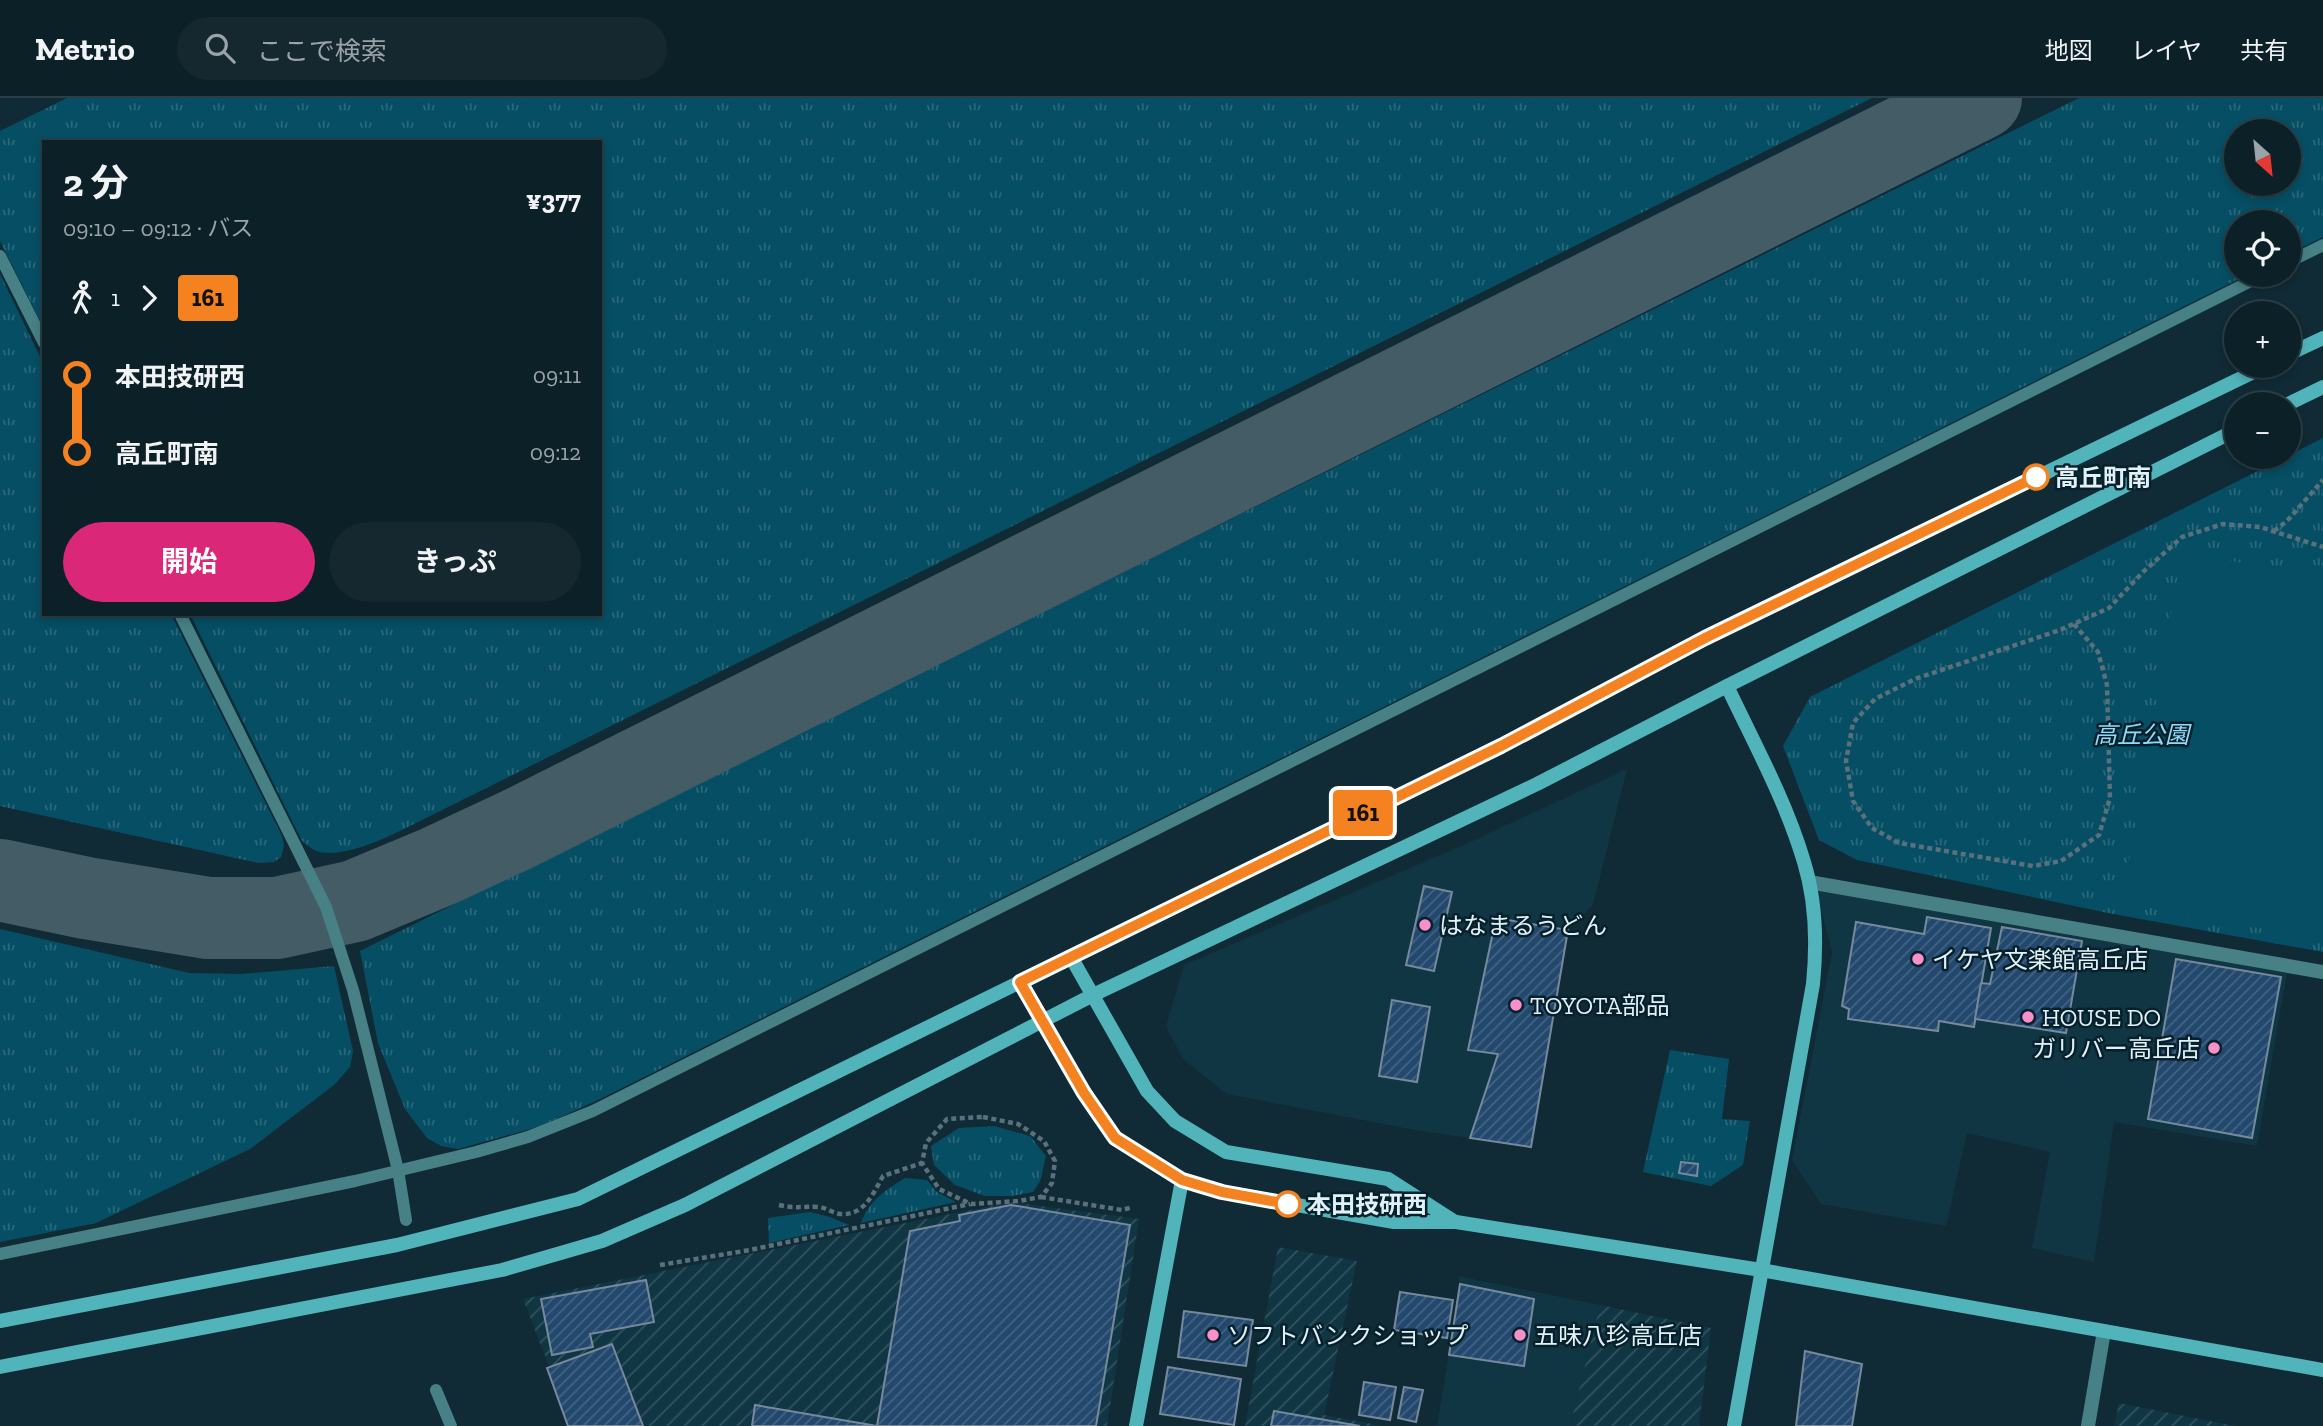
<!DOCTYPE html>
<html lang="ja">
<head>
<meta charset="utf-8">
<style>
  body { margin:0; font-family:"Zilla Slab","Noto Sans JP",serif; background:#152830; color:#f1f3f6; height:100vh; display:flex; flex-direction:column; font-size:26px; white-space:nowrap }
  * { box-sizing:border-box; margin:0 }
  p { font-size:23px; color:#9aa3a8 }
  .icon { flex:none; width:38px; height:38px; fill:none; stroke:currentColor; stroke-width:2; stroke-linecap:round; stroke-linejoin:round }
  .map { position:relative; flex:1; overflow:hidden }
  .panel { position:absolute; left:42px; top:42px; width:560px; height:476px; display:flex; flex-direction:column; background:#0c2028; border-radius:0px; box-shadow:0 4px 10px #0003,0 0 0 2px #2c3e45 }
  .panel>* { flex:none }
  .badge { padding:0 14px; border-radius:5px; font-size:24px; line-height:46px }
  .needle { width:46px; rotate:153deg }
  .tools { position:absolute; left:2224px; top:21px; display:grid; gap:14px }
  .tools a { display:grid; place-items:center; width:77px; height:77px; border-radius:50%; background:#0c2028; box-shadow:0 4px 10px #0003,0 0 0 2px #2c3e45; font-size:35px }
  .map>.badge { position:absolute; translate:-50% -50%; box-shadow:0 0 0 4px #fff }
  .legs { display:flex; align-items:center; gap:10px; height:77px; padding:0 21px; font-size:23px }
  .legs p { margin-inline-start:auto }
  .head { display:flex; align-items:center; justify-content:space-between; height:119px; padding:0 21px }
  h1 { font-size:38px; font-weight:700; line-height:52px }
  .action { display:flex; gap:14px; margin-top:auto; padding:14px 21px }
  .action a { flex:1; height:80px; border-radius:42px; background:#db2777; color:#fff; font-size:28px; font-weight:700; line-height:80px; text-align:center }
  .action a+a { background:#152830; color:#f1f3f6 }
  ul { padding:0 21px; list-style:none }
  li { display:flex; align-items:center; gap:24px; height:77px; font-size:26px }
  li i { display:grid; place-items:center; width:10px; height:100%; margin:0 9px; background:currentColor }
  li i::after { content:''; width:18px; height:18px; margin:-9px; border:5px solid; border-radius:50%; background:#0c2028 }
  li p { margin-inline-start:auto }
  li:first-child i { background:linear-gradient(#0000 50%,currentColor 0) }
  li:last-child i { background:linear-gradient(currentColor 50%,#0000 0) }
  header { display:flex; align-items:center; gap:42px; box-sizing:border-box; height:98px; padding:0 35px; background:#0c2028; border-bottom:2px solid #2c3e45 }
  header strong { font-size:33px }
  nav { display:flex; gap:38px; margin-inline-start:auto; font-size:24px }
  .search { width:490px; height:63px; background:#152830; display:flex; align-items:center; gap:18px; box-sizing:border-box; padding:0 24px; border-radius:38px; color:#9aa3a8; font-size:26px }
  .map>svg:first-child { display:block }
  .built { fill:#103543 }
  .industrial { fill:url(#industrial-furrows) }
  .grass { fill:url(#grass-tufts); fill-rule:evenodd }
  .pitch { fill:#064e64 }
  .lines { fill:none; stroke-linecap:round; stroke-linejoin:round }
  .taxiway { stroke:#445c66; stroke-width:82 }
  .building { fill:url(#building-hatch); stroke:#76899d; stroke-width:2 }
  .path { stroke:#5a707a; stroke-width:4.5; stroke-dasharray:5 3.5; stroke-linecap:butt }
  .lane { stroke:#478185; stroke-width:12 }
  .street { stroke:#478185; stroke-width:14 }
  .secondary { stroke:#51b4bb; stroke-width:14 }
  .line-1-casing { stroke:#fff; stroke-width:16 }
  .line-1 { stroke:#f58220; stroke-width:10 }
  .stop-1-dot { fill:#fff; stroke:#f58220; stroke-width:3.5 }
  .poi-dot { fill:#f990ca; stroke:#06212c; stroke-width:2.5 }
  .labels { text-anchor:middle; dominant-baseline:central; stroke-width:5; stroke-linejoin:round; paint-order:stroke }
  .stop-label { font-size:24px; font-weight:bold; fill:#e2f1f8; stroke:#06212c; text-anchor:start }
  .park-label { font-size:24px; font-style:italic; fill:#91dbfa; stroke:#06212c }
  .poi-label { font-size:24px; fill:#e2f1f8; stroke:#06212c; text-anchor:start }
</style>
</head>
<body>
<header>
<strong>Metrio</strong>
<div class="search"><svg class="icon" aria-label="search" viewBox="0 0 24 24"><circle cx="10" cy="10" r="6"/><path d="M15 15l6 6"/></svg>ここで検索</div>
<nav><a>地図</a><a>レイヤ</a><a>共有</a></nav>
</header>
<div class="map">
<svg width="2323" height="1328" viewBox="0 0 2323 1328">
  <defs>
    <pattern id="industrial-furrows" width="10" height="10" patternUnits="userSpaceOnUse" patternTransform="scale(1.75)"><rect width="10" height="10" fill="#103543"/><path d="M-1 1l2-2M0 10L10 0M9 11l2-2" fill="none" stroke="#32535f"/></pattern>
    <pattern id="grass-tufts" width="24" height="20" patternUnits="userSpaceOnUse" patternTransform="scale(1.75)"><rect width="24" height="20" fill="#064e64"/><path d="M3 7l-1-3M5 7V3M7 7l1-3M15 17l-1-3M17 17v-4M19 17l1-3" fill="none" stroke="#2a687b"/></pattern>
    <pattern id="building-hatch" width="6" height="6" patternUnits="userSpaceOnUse" patternTransform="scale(1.75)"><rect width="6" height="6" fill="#23486d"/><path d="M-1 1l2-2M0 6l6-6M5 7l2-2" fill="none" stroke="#436383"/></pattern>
  </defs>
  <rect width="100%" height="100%" fill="#102b36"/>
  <g class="built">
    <path d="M1627,671l-34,136 -25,25 -37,217 -116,-17 -188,-36 -44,-35 -17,-33 18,-61 282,-121z"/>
    <path d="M1815,786l472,89 -30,173 -143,-24 -20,140 -62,-14 18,-96 -83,-19 -21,93 -125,-22 -29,-44 40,-207z"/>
    <path d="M1458,1178l142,29 -30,121h-133l23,-141z"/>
  </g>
  <g class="industrial">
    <path d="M1011,1104l128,17 -32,207h-535l-49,-127z"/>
    <path d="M1278,1149l79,14 -33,154 59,11h-138z"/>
    <path d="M1600,1207l111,23 -12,98h-129z"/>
    <path d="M2119,1305l116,23h-121z"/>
  </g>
  <g class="grass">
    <path d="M67,0h1805l-1466,730c-22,11 -65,31 -90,23 -4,-2 -10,-7 -14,-10l-112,-227h410v-472h-556v187l-44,-88v-110z"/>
    <path d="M2079,0h244v139l-34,17v-32h-53v53h11l-1647,824 -59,27 -83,23 -17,-3 -14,-8 -22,-29 -27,-66 -18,-92zM2236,33h53v53h-53z"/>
    <path d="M0,176l44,91v249h127l111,222 2,10 -3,11 -7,5 -16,1 -258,-57z"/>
    <path d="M2323,340v514l-215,-39 -251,-53 -38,-20 -36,-94 27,-49z"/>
    <path d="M0,831l189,44 52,1 93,-8 19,85 -3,16 -16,18 -84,64 -154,74 -96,19z"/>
    <path d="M1670,952l59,9 -7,60 28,2 -7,44 -32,21 -68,-14z"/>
    <path d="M994,1028l36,10 16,20 -6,25 -7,11 -21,4h-27l-30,-11 -21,-20 -3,-19 28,-18z"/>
    <path d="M905,1080l22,2 10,12 19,10 -95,21c8,-22 24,-33 44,-45z"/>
    <path d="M810,1114l20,5 19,8 -80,18 -1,-25z"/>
  </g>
  <path class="pitch" d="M2182,453l141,28v361l-201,-38z"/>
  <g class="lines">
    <path class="taxiway" d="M0,782l86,18 122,20h69l78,-17 84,-35 75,-35 1467,-733"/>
  </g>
  <g class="building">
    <path d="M1424,788l28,6 -18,79 -28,-6z"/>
    <path d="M1927,819l64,11 -17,99 -35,-6 -1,10 -90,-12 1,-10 -7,-3 14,-84 68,12z"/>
    <path d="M1496,820l72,12 -37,217 -61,-9 28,-84 -30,-4z"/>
    <path d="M2002,829l80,14 -16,92 -91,-14 6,-36 9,1z"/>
    <path d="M2176,861l105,18 -29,161 -104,-19z"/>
    <path d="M1392,902l38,7 -13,75 -38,-6z"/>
    <path d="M1681,1064l17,2 -1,12 -18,-3z"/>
    <path d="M1011,1107l119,20 -34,201h-344l3,-21 122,21 33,-195 50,-10 -1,-6z"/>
    <path d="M646,1182l8,42 -64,12 3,13 -41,8 -11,-56z"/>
    <path d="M1460,1186l74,15 -10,67 -75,-11z"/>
    <path d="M1400,1194l53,8 -6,38 -53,-8z"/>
    <path d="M1184,1213l69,9 -7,46 -68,-9z"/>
    <path d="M612,1246l31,82h-75l-21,-58z"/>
    <path d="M1805,1253l57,13 -10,62h-56z"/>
    <path d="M1168,1269l73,12 -7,46 -74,-11z"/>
    <path d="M1364,1284l32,5 -6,33 -31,-5z"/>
    <path d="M1404,1289l19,3 -7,32 -18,-4z"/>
    <path d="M1274,1313l86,15h-89z"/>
  </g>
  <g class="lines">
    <g class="path">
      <path d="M2274,433l13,-10 36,-41"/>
      <path d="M2074,526l24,28 9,33 3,113 -11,37 -38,26 -28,5 -134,-23 -27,-15 -19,-27 -7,-40 7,-38 22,-24 40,-20 145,-49 49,-22 34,-36 39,-35 41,-13 37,3 63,20"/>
      <path d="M983,1019l35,7 26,17 11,20 -3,22 -11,14 -22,4 -48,3 -32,-15 -17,-26 4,-20 21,-24z"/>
      <path d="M1041,1099l81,13 11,-3"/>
      <path d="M779,1107c17,4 24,1 39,2 8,0 14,6 22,7 24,2 33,-20 43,-38l39,-13"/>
      <path d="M660,1167l90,-15 220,-46"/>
    </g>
    <g class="lane">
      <path d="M0,158l44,87"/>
      <path d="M2289,164l34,-17"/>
      <path d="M180,516l146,293 27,83 45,180 8,50"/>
      <path d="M0,1156l355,-73 121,-29 52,-15 65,-26 1670,-836"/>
      <path d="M436,1292l15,36"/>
    </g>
    <g class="street">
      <path d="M1809,784l514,90"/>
      <path d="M2088,1328l16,-95"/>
    </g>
    <g class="secondary">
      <path d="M2289,256l34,-16"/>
      <path d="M2288,306l35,-17"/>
      <path d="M1727,588c27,57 59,115 77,176 12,39 13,82 9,122l-79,442"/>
      <path d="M1071,859l76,134 28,30 51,31 162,27 67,43"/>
      <path d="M1020,884l54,94 41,62 67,42 40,12 172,30h62l305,48 562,100"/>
      <path d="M0,1223l397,-76 181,-46 923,-453 204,-108 561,-272"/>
      <path d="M0,1269l502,-97 100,-29 83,-36 408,-210 444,-211 190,-98 509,-256"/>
      <path d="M1136,1328l46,-246"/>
    </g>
  </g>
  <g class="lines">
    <g class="line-1-casing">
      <path id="line-1" d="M1288,1106l-66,-12 -40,-12 -67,-42 -31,-45 -64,-111 481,-236 204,-108 331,-161"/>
    </g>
    <use href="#line-1" class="line-1"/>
  </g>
  <g class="stop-1-dot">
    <circle cx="2036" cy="379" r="12"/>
    <circle cx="1288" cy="1106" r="12"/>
  </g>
  <g class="poi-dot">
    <circle cx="1425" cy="827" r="7"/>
    <circle cx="1918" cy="861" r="7"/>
    <circle cx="1516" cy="907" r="7"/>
    <circle cx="2028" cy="919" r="7"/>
    <circle cx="2214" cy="950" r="7"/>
    <circle cx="1213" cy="1237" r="7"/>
    <circle cx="1520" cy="1237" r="7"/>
  </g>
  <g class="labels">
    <g class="stop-label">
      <text x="2055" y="379">高丘町南</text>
      <text x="1307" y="1106">本田技研西</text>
    </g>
    <g class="park-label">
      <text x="2141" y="636">高丘公園</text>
    </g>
    <g class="poi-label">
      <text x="1439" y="827">はなまるうどん</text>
      <text x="1932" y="861">イケヤ文楽館高丘店</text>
      <text x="1530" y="907">TOYOTA部品</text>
      <text x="2042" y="919">HOUSE DO</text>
      <text x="2200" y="950" text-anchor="end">ガリバー高丘店</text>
      <text x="1227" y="1237">ソフトバンクショップ</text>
      <text x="1534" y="1237">五味八珍高丘店</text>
    </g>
  </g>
</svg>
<div class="tools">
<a><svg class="needle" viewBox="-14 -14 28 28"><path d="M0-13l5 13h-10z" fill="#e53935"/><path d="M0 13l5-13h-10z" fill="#9aa3a8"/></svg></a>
<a><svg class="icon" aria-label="locate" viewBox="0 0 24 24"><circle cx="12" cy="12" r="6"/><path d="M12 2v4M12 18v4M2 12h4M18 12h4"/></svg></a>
<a>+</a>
<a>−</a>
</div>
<b class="badge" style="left:1363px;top:715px;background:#f58220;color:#111">161</b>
<section class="panel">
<div class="head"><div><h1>2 分</h1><p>09:10 – 09:12 · バス</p></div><b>¥377</b></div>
<div class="legs"><svg class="icon" aria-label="walk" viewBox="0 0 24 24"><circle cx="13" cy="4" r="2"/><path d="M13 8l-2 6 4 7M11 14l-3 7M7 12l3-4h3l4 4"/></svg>1<svg class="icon" aria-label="forward" viewBox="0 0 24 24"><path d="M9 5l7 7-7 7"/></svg><b class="badge" style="background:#f58220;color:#111">161</b></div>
<ul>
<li><i style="color:#f58220"></i><b>本田技研西</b><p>09:11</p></li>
<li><i style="color:#f58220"></i><b>高丘町南</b><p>09:12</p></li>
</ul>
<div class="action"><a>開始</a><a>きっぷ</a></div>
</section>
</div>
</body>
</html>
